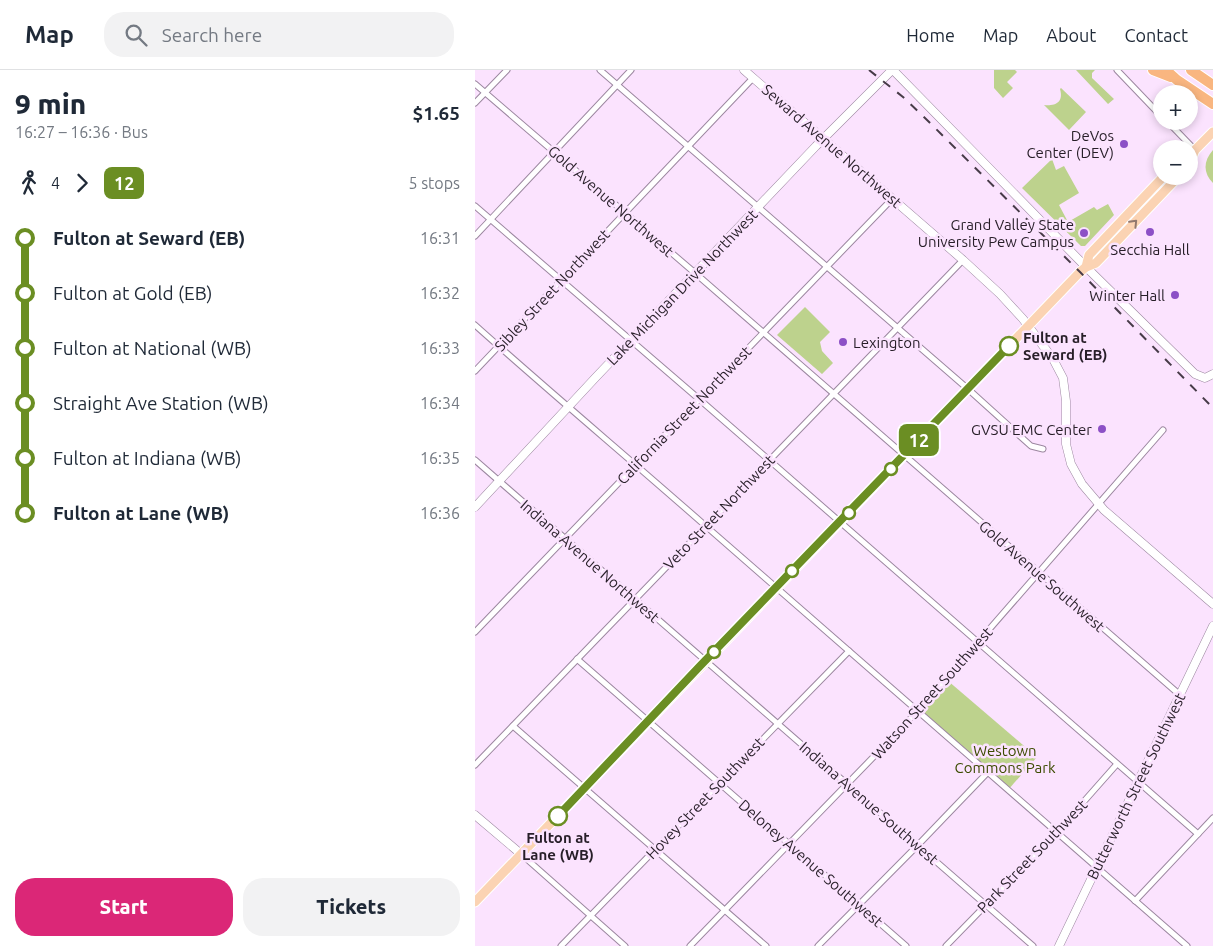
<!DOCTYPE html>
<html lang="en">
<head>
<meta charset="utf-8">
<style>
  body { margin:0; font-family:Ubuntu,sans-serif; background:#f2f2f3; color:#1f2937; height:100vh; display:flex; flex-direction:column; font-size:19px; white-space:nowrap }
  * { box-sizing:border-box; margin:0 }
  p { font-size:16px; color:#747a83 }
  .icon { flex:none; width:28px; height:28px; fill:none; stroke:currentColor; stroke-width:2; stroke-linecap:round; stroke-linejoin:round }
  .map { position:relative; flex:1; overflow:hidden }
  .details { display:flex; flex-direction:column; background:#fff; width:475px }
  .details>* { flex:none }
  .badge { padding:0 10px; border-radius:8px; font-size:18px; line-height:32px }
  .fabs { position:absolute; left:678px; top:15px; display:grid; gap:10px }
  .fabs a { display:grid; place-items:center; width:45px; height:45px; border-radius:50%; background:#fff; box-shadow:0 2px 8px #0003; font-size:25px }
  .map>.badge { position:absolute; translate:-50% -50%; box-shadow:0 0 0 2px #fff }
  .legs { display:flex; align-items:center; gap:8px; height:55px; padding:0 15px; font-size:16px }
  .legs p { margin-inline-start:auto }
  .head { display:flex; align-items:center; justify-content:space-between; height:85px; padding:0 15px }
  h1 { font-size:28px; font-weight:800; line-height:38px }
  .action { display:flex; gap:10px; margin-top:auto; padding:10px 15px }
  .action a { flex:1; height:58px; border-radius:20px; background:#db2777; color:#fff; font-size:20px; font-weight:800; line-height:58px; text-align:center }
  .action a+a { background:#f2f2f3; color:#1f2937 }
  ul { padding:0 15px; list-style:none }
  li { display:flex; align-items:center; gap:18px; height:55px; font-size:19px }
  li i { display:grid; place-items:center; width:8px; height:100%; margin:0 6px; background:currentColor }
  li i::after { content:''; width:12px; height:12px; margin:-6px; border:4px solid; border-radius:50%; background:#fff }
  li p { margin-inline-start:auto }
  li:first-child i { background:linear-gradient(#0000 50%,currentColor 0) }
  li:last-child i { background:linear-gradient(currentColor 50%,#0000 0) }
  header { display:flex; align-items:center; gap:30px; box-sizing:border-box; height:70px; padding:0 25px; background:#fff; border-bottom:1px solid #e0e1e3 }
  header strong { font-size:24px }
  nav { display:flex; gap:28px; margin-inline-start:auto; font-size:18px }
  .search { width:350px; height:45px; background:#f2f2f3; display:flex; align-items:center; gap:12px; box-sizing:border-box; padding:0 18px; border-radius:20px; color:#747a83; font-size:19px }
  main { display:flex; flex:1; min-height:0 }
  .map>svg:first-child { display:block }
  .green { fill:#bdd28d }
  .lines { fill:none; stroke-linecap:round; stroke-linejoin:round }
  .street-casing { stroke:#9c87a0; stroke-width:7 }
  .secondary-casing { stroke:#9c87a0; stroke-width:9 }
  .primary-casing { stroke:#fff; stroke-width:11 }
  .highway-casing { stroke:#fff; stroke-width:12 }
  .street { stroke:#fff; stroke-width:5 }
  .secondary { stroke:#fff; stroke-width:8 }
  .primary { stroke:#fbd3b3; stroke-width:9 }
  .highway { stroke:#f9b680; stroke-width:10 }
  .rail { stroke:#473b48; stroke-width:2; stroke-dasharray:9 9; stroke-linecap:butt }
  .oneway { stroke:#91786e }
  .line-1-casing { stroke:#fff; stroke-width:11 }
  .line-1 { stroke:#6b8e23; stroke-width:8 }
  .poi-dot { fill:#8c50c6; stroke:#fbe3fe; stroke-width:2 }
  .stop-1-dot { fill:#fff; stroke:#6b8e23; stroke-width:2.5 }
  .labels { text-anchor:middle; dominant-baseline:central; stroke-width:5; stroke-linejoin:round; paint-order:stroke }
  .poi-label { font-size:15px; fill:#271e28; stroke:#fbe3fe; text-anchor:end }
  .street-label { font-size:15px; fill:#271e28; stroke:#fbe3fe }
  .stop-label { font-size:15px; font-weight:bold; fill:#271e28; stroke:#fbe3fe; text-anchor:start }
  .park-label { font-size:15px; fill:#3c4b00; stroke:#fbe3fe }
</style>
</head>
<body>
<header>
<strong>Map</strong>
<div class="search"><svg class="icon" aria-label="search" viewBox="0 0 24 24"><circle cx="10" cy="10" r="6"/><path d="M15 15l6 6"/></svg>Search here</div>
<nav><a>Home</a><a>Map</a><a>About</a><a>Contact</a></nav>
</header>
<main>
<section class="details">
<div class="head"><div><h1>9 min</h1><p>16:27 – 16:36 · Bus</p></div><b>$1.65</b></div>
<div class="legs"><svg class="icon" aria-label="walk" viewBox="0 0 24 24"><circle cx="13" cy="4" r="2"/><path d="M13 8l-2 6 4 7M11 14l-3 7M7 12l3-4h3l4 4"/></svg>4<svg class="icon" aria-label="forward" viewBox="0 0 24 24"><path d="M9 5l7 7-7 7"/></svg><b class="badge" style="background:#6b8e23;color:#fff">12</b><p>5 stops</p></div>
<ul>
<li><i style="color:#6b8e23"></i><b>Fulton at Seward (EB)</b><p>16:31</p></li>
<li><i style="color:#6b8e23"></i><span>Fulton at Gold (EB)</span><p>16:32</p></li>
<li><i style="color:#6b8e23"></i><span>Fulton at National (WB)</span><p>16:33</p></li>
<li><i style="color:#6b8e23"></i><span>Straight Ave Station (WB)</span><p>16:34</p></li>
<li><i style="color:#6b8e23"></i><span>Fulton at Indiana (WB)</span><p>16:35</p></li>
<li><i style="color:#6b8e23"></i><b>Fulton at Lane (WB)</b><p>16:36</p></li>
</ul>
<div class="action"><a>Start</a><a>Tickets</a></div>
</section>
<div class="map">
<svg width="738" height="876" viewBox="0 0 738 876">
  <rect width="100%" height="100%" fill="#fbe3fe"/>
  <g class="green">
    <path d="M519,0h21l2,2 -10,10 6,6 -10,10 -9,-10z"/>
    <path d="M601,0h19l-3,3v5l22,21 -6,5z"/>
    <path d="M586,18l25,24 -17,18 -25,-25c11,1 20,-2 16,-16z"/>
    <path d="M738,80v33c-10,-10 -10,-22 0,-33z"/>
    <path d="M577,89l4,11 8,-4 15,27 -20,12 9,17 26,-15 3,3 11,-6 6,11 -29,31h-4l-59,-58z"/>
    <path d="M330,237l25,25 -10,10 2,9 11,12 -11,11 -45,-39z"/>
    <path d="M472,610l90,77 -29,33 -90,-79z"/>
  </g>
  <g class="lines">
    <g class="street-casing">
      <g id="street">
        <path d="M125,0l368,319 63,57 12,3"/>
        <path d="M642,0l44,46"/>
        <path d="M0,14l220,189 485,422"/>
        <path d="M0,33l32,-33"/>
        <path d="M692,51l28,29"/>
        <path d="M0,136l224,193 499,435"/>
        <path d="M0,166l156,-166"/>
        <path d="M0,255c77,69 156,135 233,203 160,139 319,280 479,418"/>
        <path d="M0,301l278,-293"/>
        <path d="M0,390l558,486"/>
        <path d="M0,562l418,-434"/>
        <path d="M102,589l329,287"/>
        <path d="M38,656l253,220"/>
        <path d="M0,695l488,-505"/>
        <path d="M46,784l104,92"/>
        <path d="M660,831l78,-83"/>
        <path d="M86,876l288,-295"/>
        <path d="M215,876l228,-235 245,-281"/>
        <path d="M343,876l100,-101 70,-73"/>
        <path d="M471,876l110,-113 61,-69"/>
      </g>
    </g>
    <g class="secondary-casing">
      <g id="secondary">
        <path d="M269,0l219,190 37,34 23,25 30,40 10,19 3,23v43l5,20 11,20 22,26 109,94"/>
        <path d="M418,0l193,197 109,107 10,4 8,-4"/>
        <path d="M0,437l121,-130 220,-231 76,-76"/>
        <path d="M0,745l46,39"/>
        <path d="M584,876l154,-320"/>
      </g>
    </g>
    <g class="primary-casing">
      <g id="primary">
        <path d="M714,94l6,-14 18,-18"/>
        <path d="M611,197l3,-12 75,-79"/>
        <path d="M0,832l605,-630 6,-5 10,-4 83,-87"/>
      </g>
    </g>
    <g class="highway-casing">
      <g id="highway">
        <path d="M678,0l18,7"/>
        <path d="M691,0l11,10 36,24"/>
        <path d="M716,0l22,15"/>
      </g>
    </g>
    <use href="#street" class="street"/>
    <use href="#secondary" class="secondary"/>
    <use href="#primary" class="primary"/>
    <use href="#highway" class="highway"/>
    <path class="rail" d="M394,0l34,27 23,22 154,153 133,136"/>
  </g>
  <defs><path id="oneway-chevron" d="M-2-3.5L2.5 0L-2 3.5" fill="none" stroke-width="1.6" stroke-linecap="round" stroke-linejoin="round" transform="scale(1.25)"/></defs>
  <use class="oneway" href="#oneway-chevron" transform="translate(659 153) rotate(-46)"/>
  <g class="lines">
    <g class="line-1-casing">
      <path id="line-1" d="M83,746l142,-150 309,-320"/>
    </g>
    <use href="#line-1" class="line-1"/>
  </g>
  <g class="poi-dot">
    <circle cx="649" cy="74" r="5"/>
    <circle cx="675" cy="162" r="5"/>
    <circle cx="609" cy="163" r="5"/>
    <circle cx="700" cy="225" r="5"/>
    <circle cx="368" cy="272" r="5"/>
    <circle cx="627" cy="359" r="5"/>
  </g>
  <g class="stop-1-dot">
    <circle cx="534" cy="276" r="9"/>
    <circle cx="416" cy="399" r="6"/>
    <circle cx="374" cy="443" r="6"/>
    <circle cx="317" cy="501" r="6"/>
    <circle cx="239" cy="582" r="6"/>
    <circle cx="83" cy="746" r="9"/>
  </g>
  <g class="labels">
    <g class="poi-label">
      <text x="639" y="65">DeVos<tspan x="639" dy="17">Center (DEV)</tspan></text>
      <text x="599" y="154">Grand Valley State<tspan x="599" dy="17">University Pew Campus</tspan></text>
      <text x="675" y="179" text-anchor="middle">Secchia Hall</text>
      <text x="690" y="225">Winter Hall</text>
      <text x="378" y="272" text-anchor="start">Lexington</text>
      <text x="617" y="359">GVSU EMC Center</text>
    </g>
    <g class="street-label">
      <text transform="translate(357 76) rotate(41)">Seward Avenue Northwest</text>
      <text transform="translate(136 131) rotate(41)">Gold Avenue Northwest</text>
      <text transform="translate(207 217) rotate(-46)">Lake Michigan Drive Northwest</text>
      <text transform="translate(77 220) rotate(-47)">Sibley Street Northwest</text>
      <text transform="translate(209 345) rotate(-46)">California Street Northwest</text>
      <text transform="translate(244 442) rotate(-46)">Veto Street Northwest</text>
      <text transform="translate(115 491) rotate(41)">Indiana Avenue Northwest</text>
      <text transform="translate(567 506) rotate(41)">Gold Avenue Southwest</text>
      <text transform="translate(457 623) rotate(-48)">Watson Street Southwest</text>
      <text transform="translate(661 716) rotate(-64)">Butterworth Street Southwest</text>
      <text transform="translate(230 728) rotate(-46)">Hovey Street Southwest</text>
      <text transform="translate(394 733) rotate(41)">Indiana Avenue Southwest</text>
      <text transform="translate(557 786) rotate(-46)">Park Street Southwest</text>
      <text transform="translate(336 793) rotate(41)">Deloney Avenue Southwest</text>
    </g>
    <g class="stop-label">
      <text x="548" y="267">Fulton at<tspan x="548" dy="17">Seward (EB)</tspan></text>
      <text x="83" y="767" text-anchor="middle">Fulton at<tspan x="83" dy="17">Lane (WB)</tspan></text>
    </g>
    <g class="park-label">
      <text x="530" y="680">Westown<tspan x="530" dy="17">Commons Park</tspan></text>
    </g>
  </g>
</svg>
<div class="fabs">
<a>+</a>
<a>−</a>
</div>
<b class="badge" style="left:444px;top:370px;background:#6b8e23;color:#fff">12</b>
</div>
</main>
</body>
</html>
